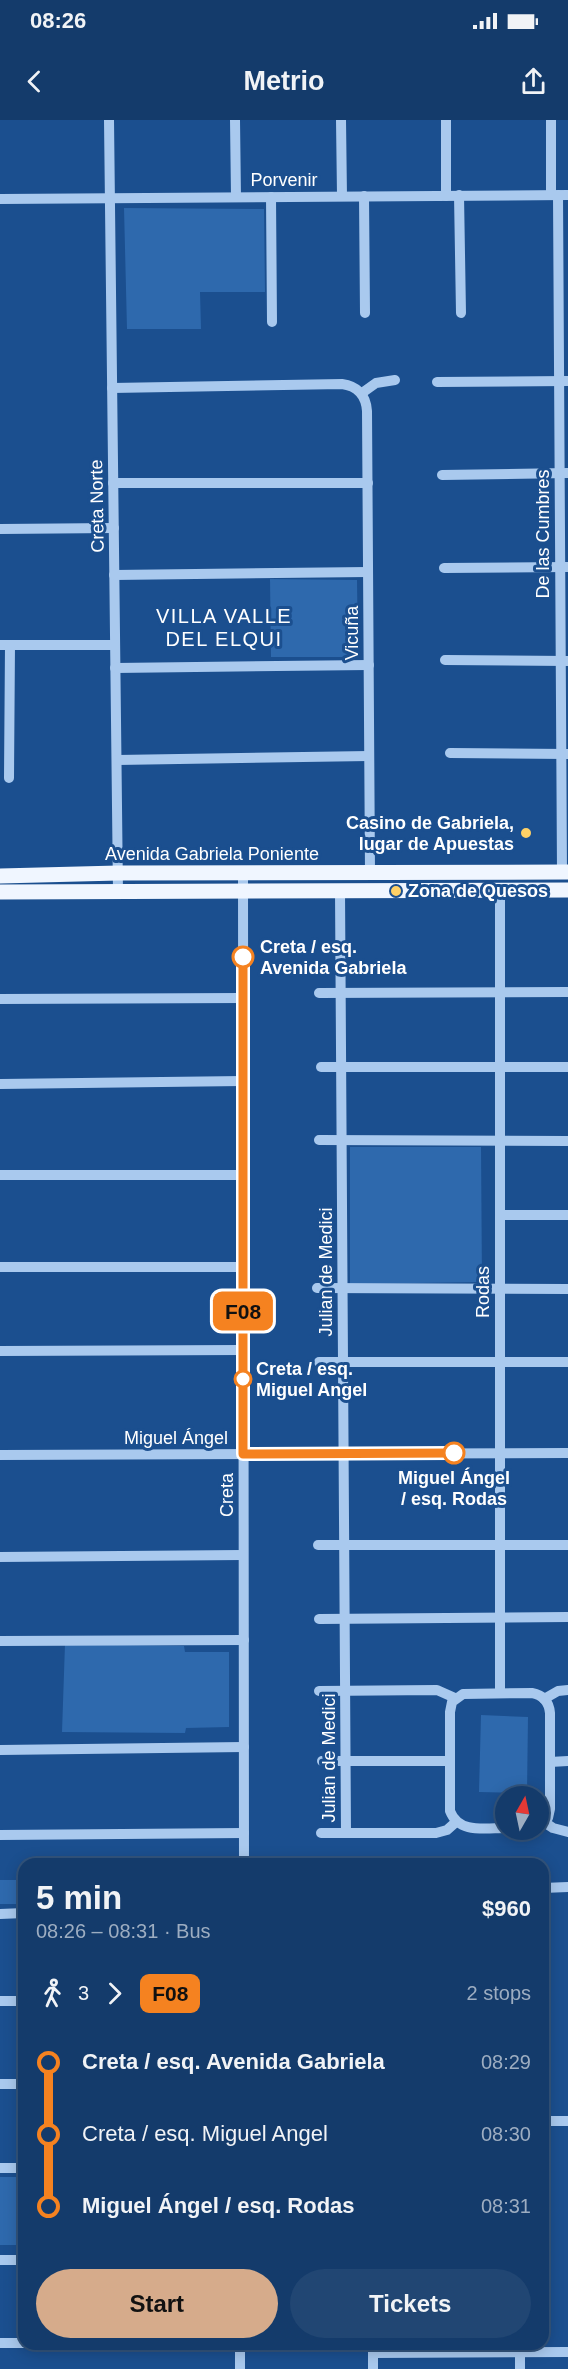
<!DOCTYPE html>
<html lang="en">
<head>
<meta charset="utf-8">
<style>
  body { margin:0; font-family:Arial,sans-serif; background:#214673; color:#f1f3f6; height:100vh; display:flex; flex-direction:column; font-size:22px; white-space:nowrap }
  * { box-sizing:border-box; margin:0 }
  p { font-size:20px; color:#9dadc1 }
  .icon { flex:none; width:33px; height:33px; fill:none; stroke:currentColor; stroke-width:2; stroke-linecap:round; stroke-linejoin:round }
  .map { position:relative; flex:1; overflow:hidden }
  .panel { position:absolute; left:18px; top:1738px; width:531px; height:492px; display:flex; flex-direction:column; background:#143b6b; border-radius:18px; box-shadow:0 3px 15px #0003,0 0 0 2px #33557e }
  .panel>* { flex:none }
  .badge { padding:0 12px; border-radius:9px; font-size:21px; line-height:39px }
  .needle { width:39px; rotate:9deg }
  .controls { position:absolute; left:495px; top:1666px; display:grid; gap:12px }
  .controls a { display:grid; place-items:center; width:54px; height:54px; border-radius:50%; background:#143b6b; box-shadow:0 3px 15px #0003,0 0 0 2px #33557e; font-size:30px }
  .map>.badge { position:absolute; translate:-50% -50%; box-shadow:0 0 0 3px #fff }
  .legs { display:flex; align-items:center; gap:9px; height:66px; padding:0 18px; font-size:20px }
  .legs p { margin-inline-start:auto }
  .summary { display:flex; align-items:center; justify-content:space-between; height:102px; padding:0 18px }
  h1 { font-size:33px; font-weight:700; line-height:45px }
  .primary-button { display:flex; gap:12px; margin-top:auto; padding:12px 18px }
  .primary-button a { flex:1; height:69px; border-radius:36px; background:#d6ab8b; color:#111; font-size:24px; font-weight:700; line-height:69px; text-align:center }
  .primary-button a+a { background:#214673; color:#f1f3f6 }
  ul { padding:0 18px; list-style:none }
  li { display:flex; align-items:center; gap:21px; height:72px; font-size:22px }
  li i { display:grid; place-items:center; width:9px; height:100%; margin:0 8px; background:currentColor }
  li i::after { content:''; width:15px; height:15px; margin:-8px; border:4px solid; border-radius:50%; background:#143b6b }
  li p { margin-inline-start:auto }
  li:first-child i { background:linear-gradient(#0000 50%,currentColor 0) }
  li:last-child i { background:linear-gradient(currentColor 50%,#0000 0) }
  .status { display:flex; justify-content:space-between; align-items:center; height:42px; padding:0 30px; background:#143b6b; direction:ltr }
  .status svg { height:16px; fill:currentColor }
  header { display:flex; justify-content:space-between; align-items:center; height:78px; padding:0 18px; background:#143b6b; font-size:27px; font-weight:700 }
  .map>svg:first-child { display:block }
  .green { fill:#2e69ad }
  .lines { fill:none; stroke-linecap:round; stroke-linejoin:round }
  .minor { stroke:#a9c9ee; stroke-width:10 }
  .major { stroke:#f0f6ff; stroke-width:15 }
  .line-1-casing { stroke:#fff; stroke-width:14 }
  .line-1 { stroke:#f58220; stroke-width:9 }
  .poi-dot { fill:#ffd166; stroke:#1b4f8f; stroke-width:2 }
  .stop-1-dot { fill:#fff; stroke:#f58220; stroke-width:3 }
  .labels { text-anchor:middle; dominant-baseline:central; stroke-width:6; stroke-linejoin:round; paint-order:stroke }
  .street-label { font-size:18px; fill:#fff; stroke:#1b4f8f }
  .poi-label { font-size:18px; font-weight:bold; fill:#fff; stroke:#1b4f8f; text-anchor:end }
  .stop-label { font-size:18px; font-weight:bold; fill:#fff; stroke:#1b4f8f; text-anchor:start }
  .neighbourhood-label { font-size:20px; letter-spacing:1.5px; fill:#fff; stroke:#1b4f8f }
</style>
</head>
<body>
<div class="status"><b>08:26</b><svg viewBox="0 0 49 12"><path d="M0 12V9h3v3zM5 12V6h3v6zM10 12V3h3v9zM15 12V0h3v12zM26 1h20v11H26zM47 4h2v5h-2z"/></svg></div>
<header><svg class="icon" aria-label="back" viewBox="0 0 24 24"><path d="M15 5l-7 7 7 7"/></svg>Metrio<svg class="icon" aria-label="share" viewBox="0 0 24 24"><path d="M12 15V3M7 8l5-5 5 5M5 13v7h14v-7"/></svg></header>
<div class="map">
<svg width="568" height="2249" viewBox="0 0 568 2249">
  <rect width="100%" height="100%" fill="#1b4f8f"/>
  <g class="green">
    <path d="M124,88l140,1 1,83h-65l1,37h-74z"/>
    <path d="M270,459l87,1 1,77h-87z"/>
    <path d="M350,1027h131l1,135 -132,2z"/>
    <path d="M65,1524l119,2 1,6h44v75l-43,1 -1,5 -123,-1z"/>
    <path d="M481,1595l47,2 -1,76 -48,-1z"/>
    <rect x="0" y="1760" width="24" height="24"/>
    <rect x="0" y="2057" width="24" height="68"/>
  </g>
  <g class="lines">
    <g class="minor">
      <path d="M109,0l9,772"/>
      <path d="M235,0l1,77"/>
      <path d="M341,0l1,76"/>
      <path d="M446,0v76"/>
      <path d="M459,75l2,118"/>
      <path d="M551,75v-75"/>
      <path d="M558,75l4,677"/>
      <path d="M364,76l1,117"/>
      <path d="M271,77l1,125"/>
      <path d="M0,79l568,-4"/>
      <path d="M437,262l131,-1"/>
      <path d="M112,268l230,-4c15,2 24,11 25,27l3,462"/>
      <path d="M362,273l14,-10 19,-3"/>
      <path d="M442,355l126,-2"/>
      <path d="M113,363h255"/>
      <path d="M0,409l114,-1"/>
      <path d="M444,448l124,-1"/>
      <path d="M114,455l254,-3"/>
      <path d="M0,525h115"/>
      <path d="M445,540l123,1"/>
      <path d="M115,548l254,-3"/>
      <path d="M450,633l118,1"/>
      <path d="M117,640l252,-4"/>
      <path d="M9,658l1,-133"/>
      <path d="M243,753l1,991"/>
      <path d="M340,771l6,942"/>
      <path d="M500,771v802"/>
      <path d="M319,873l249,-1"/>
      <path d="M0,879l243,-1"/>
      <path d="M321,947h247"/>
      <path d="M0,964l243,-3"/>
      <path d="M319,1020l249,1"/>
      <path d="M0,1055h243"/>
      <path d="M500,1095h68"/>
      <path d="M0,1147h243"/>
      <path d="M317,1168l251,1"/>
      <path d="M0,1231l243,-1"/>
      <path d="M319,1242h249"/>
      <path d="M0,1335l568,-2"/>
      <path d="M318,1425h250"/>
      <path d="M0,1437l243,-2"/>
      <path d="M319,1499l249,-2"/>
      <path d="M0,1521l244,-1"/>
      <path d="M319,1571l118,-1 18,8"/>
      <path d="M544,1579l14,-8 10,-1"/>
      <path d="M0,1630l244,-3"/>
      <path d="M322,1641h128"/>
      <path d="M550,1642l18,-1"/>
      <path d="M544,1702l9,6 15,4"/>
      <path d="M506,1708c-21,0 -47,6 -56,-17v-99l2,-10 11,-8 69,-1c11,2 17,9 18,20v96l-2,9 -10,8"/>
      <path d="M321,1713h115l11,-3 9,-8"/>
      <path d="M0,1715l244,-2"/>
      <path d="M543,1768l25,-1"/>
      <path d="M0,1794l24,-1"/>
      <path d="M0,1881h24"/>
      <path d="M0,1964h24"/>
      <path d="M543,2001h25"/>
      <path d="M0,2048h24"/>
      <path d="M0,2140h24"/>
      <path d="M0,2223h24"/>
      <path d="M240,2224v25"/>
      <path d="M373,2233l195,-1"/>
      <path d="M373,2249v-25"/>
      <path d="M520,2249v-17"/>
    </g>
    <g class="major">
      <path d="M0,756l118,-3 450,-1"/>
      <path d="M0,772l568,-2"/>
    </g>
  </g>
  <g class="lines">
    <g class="line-1-casing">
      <path id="line-1" d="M243,837v497l211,-1"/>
    </g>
    <use href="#line-1" class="line-1"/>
  </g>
  <g class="poi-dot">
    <circle cx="526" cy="713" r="6"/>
    <circle cx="396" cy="771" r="6"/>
  </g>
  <g class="stop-1-dot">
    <circle cx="243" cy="837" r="10"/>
    <circle cx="243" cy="1259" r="8"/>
    <circle cx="454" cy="1333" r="10"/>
  </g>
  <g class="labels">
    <g class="street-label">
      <text x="284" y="60">Porvenir</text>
      <text transform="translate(97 386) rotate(-91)">Creta Norte</text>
      <text transform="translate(543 414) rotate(-90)">De las Cumbres</text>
      <text transform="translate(352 513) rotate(-90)">Vicuña</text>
      <text x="212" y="734">Avenida Gabriela Poniente</text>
      <text transform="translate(326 1152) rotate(-90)">Julian de Medici</text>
      <text transform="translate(483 1172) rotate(-90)">Rodas</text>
      <text x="176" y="1318">Miguel Ángel</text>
      <text transform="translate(227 1375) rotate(-90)">Creta</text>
      <text transform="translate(329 1638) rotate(-90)">Julian de Medici</text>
    </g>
    <g class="poi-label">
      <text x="514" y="703">Casino de Gabriela,<tspan x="514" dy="21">lugar de Apuestas</tspan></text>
      <text x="408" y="771" text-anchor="start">Zona de Quesos</text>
    </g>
    <g class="stop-label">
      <text x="260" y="827">Creta / esq.<tspan x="260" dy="21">Avenida Gabriela</tspan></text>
      <text x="256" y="1249">Creta / esq.<tspan x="256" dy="21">Miguel Angel</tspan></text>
      <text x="454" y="1358" text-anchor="middle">Miguel Ángel<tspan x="454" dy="21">/ esq. Rodas</tspan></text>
    </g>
    <g class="neighbourhood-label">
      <text x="224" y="496">VILLA VALLE<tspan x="224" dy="23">DEL ELQUI</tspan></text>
    </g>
  </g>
</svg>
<div class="controls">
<a><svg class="needle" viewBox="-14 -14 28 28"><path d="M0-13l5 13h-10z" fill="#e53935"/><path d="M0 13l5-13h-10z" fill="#9dadc1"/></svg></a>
</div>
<b class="badge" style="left:243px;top:1191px;background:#f58220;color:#111">F08</b>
<section class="panel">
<div class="summary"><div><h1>5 min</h1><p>08:26 – 08:31 · Bus</p></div><b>$960</b></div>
<div class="legs"><svg class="icon" aria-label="walk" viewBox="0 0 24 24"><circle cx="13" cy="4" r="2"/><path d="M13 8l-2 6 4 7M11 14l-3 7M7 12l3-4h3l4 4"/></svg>3<svg class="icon" aria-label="forward" viewBox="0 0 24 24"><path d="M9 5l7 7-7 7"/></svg><b class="badge" style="background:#f58220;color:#111">F08</b><p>2 stops</p></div>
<ul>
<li><i style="color:#f58220"></i><b>Creta / esq. Avenida Gabriela</b><p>08:29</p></li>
<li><i style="color:#f58220"></i><span>Creta / esq. Miguel Angel</span><p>08:30</p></li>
<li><i style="color:#f58220"></i><b>Miguel Ángel / esq. Rodas</b><p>08:31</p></li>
</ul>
<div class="primary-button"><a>Start</a><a>Tickets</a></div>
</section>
</div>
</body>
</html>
